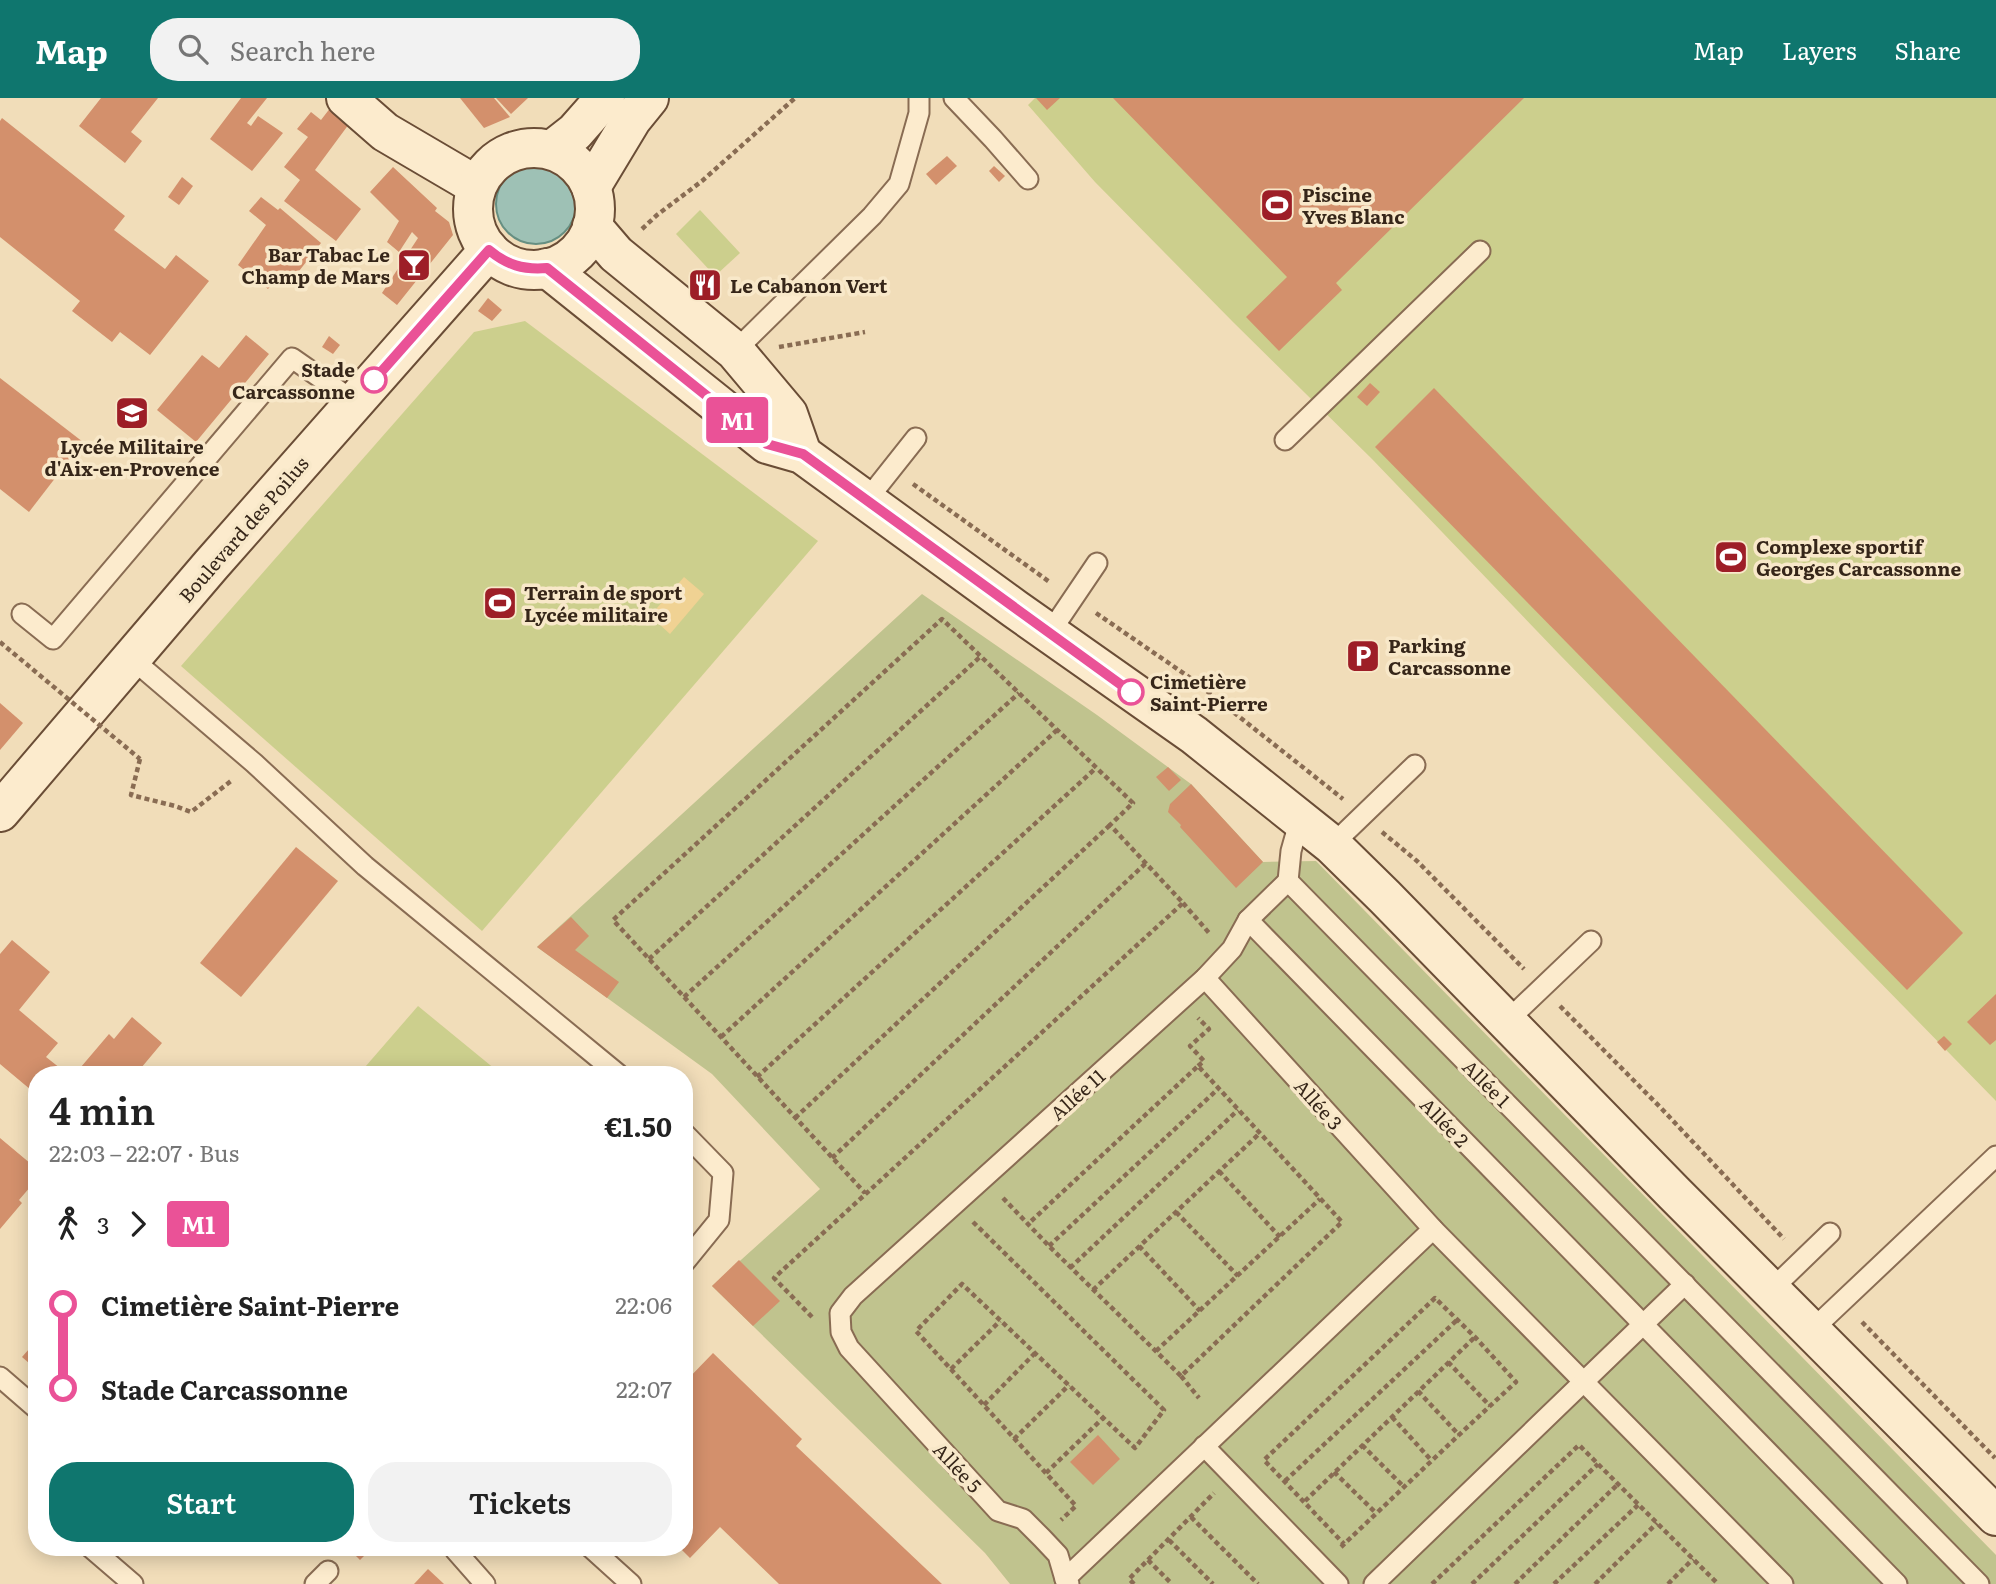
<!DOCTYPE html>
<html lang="en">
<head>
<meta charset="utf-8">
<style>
  body { margin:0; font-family:Literata,serif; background:#f2f2f2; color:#222; height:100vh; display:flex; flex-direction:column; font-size:26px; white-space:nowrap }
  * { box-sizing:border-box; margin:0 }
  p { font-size:23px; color:#767676 }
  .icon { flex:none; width:38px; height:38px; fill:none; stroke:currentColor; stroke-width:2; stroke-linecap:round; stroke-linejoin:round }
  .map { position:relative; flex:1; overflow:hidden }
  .sheet { position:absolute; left:28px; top:968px; width:665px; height:490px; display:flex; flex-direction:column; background:#fff; border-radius:28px; box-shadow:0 4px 18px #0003 }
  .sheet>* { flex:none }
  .badge { padding:0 14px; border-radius:5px; font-size:24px; line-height:46px }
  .map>.badge { position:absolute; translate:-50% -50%; box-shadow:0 0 0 4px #fff }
  .legs { display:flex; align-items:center; gap:10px; height:77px; padding:0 21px; font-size:23px }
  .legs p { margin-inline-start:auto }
  .overview { display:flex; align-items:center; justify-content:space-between; height:119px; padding:0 21px }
  h1 { font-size:38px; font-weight:600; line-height:52px }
  .button { display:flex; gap:14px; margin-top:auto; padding:14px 21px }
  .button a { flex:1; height:80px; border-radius:28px; background:#0f766e; color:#fff; font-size:28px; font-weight:600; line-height:80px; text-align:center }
  .button a+a { background:#f2f2f2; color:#222 }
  ul { padding:0 21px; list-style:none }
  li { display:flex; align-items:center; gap:24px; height:84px; font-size:26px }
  li i { display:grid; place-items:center; width:10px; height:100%; margin:0 9px; background:currentColor }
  li i::after { content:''; width:18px; height:18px; margin:-9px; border:5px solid; border-radius:50%; background:#fff }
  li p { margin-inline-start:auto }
  li:first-child i { background:linear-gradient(#0000 50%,currentColor 0) }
  li:last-child i { background:linear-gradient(currentColor 50%,#0000 0) }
  header { display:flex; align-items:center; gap:42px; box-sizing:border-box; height:98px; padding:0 35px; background:#0f766e; color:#fff }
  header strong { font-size:33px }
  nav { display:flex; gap:38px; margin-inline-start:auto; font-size:24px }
  .search { width:490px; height:63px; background:#f2f2f2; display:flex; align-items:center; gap:18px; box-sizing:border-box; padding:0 24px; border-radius:28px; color:#767676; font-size:26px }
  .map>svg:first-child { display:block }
  .green { fill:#cccf8d }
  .sand { fill:#f0d293 }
  .cemetery { fill:#c0c38e }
  .water { fill:#9ec1b5; stroke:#668f82; stroke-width:2 }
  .building { fill:#d3906c }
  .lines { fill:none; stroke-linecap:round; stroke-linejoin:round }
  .lane-casing { stroke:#896c53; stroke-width:23 }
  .secondary-casing { stroke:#6a4d36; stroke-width:42 }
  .path { stroke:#896c53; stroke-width:4.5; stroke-dasharray:5 3.5; stroke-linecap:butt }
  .lane { stroke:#fcebcd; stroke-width:19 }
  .secondary { stroke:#fcebcd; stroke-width:38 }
  .path-bridge { stroke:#896c53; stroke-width:4.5; stroke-dasharray:5 3.5; stroke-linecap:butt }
  .line-1-casing { stroke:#fff; stroke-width:16 }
  .line-1 { stroke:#ea5297; stroke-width:10 }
  .stop-1-dot { fill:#fff; stroke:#ea5297; stroke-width:3.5 }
  .labels { text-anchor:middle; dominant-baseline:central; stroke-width:7; stroke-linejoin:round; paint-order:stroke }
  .poi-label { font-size:19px; font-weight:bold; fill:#362619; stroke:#f8e8c9; text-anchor:start }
  .stop-label { font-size:19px; font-weight:bold; fill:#362619; stroke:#f8e8c9; text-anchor:end }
  .street-label { font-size:19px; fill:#362619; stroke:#f8e8c9 }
</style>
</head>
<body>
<header>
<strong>Map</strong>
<div class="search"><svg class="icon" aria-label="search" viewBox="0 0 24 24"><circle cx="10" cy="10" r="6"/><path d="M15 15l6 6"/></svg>Search here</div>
<nav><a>Map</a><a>Layers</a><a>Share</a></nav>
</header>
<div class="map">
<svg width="1996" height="1486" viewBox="0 0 1996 1486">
  <rect width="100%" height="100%" fill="#f1ddb9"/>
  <g class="green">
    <path d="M1035,0h961v1003l-436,-446 -188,-196 -139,-137 -138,-140 -67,-77z"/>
    <path d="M700,112l40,43 -25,23 -39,-42z"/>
    <path d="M525,223l293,220 -336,390 -301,-265 293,-334z"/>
    <path d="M418,908l83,68h-142z"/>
  </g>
  <path class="sand" d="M684,479l20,17 -34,40 -20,-18z"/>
  <path class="cemetery" d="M922,496l175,121 94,69 72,78 53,-1 680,694v29h-986l-25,-31 -273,-267 108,-97 -108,-115 -175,-127z"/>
  <circle class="water" cx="536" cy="106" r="40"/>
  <g class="building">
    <path d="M101,0h57l-27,34 11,9 -17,22 -46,-37z"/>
    <path d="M241,0h26l-20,25 4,3 7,-10 25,17 -31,38 -42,-32z"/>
    <path d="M460,0h34l16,19 -26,11z"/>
    <path d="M496,0h32l-17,16z"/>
    <path d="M1036,0h24l-13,12z"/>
    <path d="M1113,0h411l-188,185 6,7 -63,61 -33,-34 41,-40z"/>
    <path d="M331,9l18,17 -34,46 46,39 -25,32 -52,-40 16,-21 -16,-13 24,-30 -11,-8 14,-17 10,8z"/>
    <path d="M2,20l123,98 -11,14 51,39 11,-14 33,26 -59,74 -30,-23 -8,10 -40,-31 8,-10 -80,-64v-116z"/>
    <path d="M947,58l10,10 -21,19 -10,-11z"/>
    <path d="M994,68l11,10 -6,6 -10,-11z"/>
    <path d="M393,69l44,41 -2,3 14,11 4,13 -56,70 -15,-12 36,-55 -6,-6 -13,20 -12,-10 12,-21 -29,-29z"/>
    <path d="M182,79l11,9 -14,19 -11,-8z"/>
    <path d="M261,99l17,13 2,-2 41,35 -29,37 -10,-8 -14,17 -30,-24 28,-40 -17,-14z"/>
    <path d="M488,200l14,12 -10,11 -14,-10z"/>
    <path d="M246,237l23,19 -73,88 -39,-32 45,-55 17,13z"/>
    <path d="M329,238l11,9 -7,9 -11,-7z"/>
    <path d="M0,280l83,64 -54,70 -29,-23z"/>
    <path d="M1370,285l10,9 -13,14 -10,-9z"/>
    <path d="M1434,290l529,545 -56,57 -532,-543z"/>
    <path d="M0,605l23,20 -23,27z"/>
    <path d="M1168,669l13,13 -12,11 -13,-14z"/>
    <path d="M1191,686l72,78 -27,26 -56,-61 1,-2 -13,-13 2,-8z"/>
    <path d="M296,749l42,34 -97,116 -41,-34z"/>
    <path d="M571,819l18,19 -14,14 44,32 -12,16 -70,-51z"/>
    <path d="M12,842l38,32 -31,38 39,33 -12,14 19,15 -2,2h-26v21l-37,-31v-110z"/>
    <path d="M1996,896v46l-6,5 -23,-23z"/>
    <path d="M132,919l30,26 -26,31h-61l34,-40 5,5z"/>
    <path d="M1944,938l8,8 -7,7 -8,-9z"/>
    <path d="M0,1040l37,31v10l-18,21 3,3 -22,26z"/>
    <path d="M739,1162l41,41 -27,25 -41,-40z"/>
    <path d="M37,1242v30l-15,-13z"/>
    <path d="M713,1255l89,86 -6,7 146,138h-163l-59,-57 -30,31 -11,-11h5v-164z"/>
    <path d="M1098,1337l22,24 -27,26 -23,-23z"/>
    <path d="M347,1449h26l-13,13z"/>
    <path d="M428,1471l16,15h-30z"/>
  </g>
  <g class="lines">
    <g class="lane-casing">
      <g id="lane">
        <path d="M954,0l39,41 35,40"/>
        <path d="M735,253l137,-135 27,-32 20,-71v-15"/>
        <path d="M1285,342l195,-189"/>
        <path d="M866,403l50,-63"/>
        <path d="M22,516l31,25 239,-281 63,44"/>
        <path d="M1049,536l48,-71"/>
        <path d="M131,560l123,105 111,103 253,208"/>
        <path d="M1332,747l83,-80"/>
        <path d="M1288,783l691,703"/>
        <path d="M1288,783l3,-30 9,-32"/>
        <path d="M1248,822l649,664"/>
        <path d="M1205,880l228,251 350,355"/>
        <path d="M1507,923l84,-80"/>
        <path d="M684,1035l39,40 -4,47 -35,43"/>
        <path d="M1771,1192l59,-57"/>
        <path d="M1811,1233l185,-175"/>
        <path d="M0,1279l37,32"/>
        <path d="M1204,1348l134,138"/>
        <path d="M90,1449l43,37"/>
        <path d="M590,1449l41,37"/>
        <path d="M455,1452l30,34"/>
        <path d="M1065,1481l368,-350"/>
        <path d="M315,1486l13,-13"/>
        <path d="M1069,1486l-4,-5 -7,-24 -16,-17 -19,-19 -25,-8 -149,-163 -8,-16 -1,-19 13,-17 352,-318 27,-29 16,-29 40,-39"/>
        <path d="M1374,1486l311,-300"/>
      </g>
    </g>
    <g class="secondary-casing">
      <g id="secondary">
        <path d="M346,0l39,34 92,54"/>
        <circle cx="534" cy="111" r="61"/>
        <path d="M552,52l23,-18 30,-34"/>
        <path d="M591,89l41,-68 17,-21"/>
        <path d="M592,128l24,28 119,97 53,63 14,40"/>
        <path d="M547,170l220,176 35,10 213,155 179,126 138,110 53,52 289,296 322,323"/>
        <path d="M0,714l211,-247 278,-315"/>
      </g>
    </g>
    <g class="path">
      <path d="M642,131l15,-14 45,-34 93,-83"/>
      <path d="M779,249l86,-15"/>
      <path d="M913,386l138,99"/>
      <path d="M1096,515l93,64 154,122"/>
      <path d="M140,661l-9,36 44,11 16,6 40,-31"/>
      <path d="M1382,734l35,29 107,108"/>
      <path d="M1183,805l27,31"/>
      <path d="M649,861l332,-303"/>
      <path d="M684,899l335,-304"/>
      <path d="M1560,908l101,102 123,131"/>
      <path d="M721,939l336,-307"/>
      <path d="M1198,968l6,-5 -14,-15 19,-17 -11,-11"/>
      <path d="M757,979l339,-309"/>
      <path d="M795,1020l315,-293"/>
      <path d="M832,1060l314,-295"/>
      <path d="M1219,1073l61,66"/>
      <path d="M1003,1100l46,48 132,130 161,-154 -144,-156 -171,159"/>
      <path d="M1176,1114l62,64"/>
      <path d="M973,1124l191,188 -29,38 -173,-164 -46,47 160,175 -15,14"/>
      <path d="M1049,1148l169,-157"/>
      <path d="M1139,1148l61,65"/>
      <path d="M1070,1170l168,-158"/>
      <path d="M1093,1192l167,-157"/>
      <path d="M812,1219l-38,-39 409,-375 -73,-78 23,-22 -191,-184 -329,301 252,273"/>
      <path d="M1862,1224l133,136"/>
      <path d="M1156,1253l164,-152"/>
      <path d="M1448,1264l42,44"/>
      <path d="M951,1271l49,-48"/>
      <path d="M1181,1278l18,22"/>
      <path d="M1418,1293l41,44"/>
      <path d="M984,1307l51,-52"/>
      <path d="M1392,1319l40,44"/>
      <path d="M1014,1341l55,-54"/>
      <path d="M1362,1347l42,42"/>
      <path d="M1334,1374l42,41"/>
      <path d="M1046,1375l57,-55"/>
      <path d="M1285,1383l172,-161"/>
      <path d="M1305,1403l170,-164"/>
      <path d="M1191,1419l67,67"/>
      <path d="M1169,1442l44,44"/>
      <path d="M1341,1449c58,-55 116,-111 175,-165l-41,-45 -40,-39 -171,162 80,84"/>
      <path d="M1148,1462l24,24"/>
      <path d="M1134,1486l-5,-5 85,-86"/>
      <path d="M1432,1486l147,-139 139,139"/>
      <path d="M1472,1486l126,-120"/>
      <path d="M1515,1486l103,-100"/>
      <path d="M1554,1486l84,-79"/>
      <path d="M1595,1486l62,-61"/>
      <path d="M1668,1486l25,-25"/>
    </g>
    <use href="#lane" class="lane"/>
    <use href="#secondary" class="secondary"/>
    <path class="path-bridge" d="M0,544l140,117"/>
  </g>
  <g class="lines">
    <g class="line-1-casing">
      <path id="line-1" d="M374,282l115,-130c18,15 34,20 58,18l220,176 36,10 328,238"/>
    </g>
    <use href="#line-1" class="line-1"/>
  </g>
  <defs>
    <g id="stadium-square" transform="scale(1.75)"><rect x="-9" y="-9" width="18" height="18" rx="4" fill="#9d1e27" stroke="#f8e8c9"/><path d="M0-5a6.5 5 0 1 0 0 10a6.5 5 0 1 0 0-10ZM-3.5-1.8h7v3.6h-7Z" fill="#fff"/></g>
    <g id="bar-square" transform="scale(1.75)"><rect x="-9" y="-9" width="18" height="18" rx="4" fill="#9d1e27" stroke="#f8e8c9"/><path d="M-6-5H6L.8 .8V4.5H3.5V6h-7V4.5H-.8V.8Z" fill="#fff"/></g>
    <g id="restaurant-square" transform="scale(1.75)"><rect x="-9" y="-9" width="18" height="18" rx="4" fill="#9d1e27" stroke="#f8e8c9"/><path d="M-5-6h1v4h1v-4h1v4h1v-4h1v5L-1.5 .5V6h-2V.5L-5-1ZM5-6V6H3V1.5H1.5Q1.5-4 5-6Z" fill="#fff"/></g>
    <g id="school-square" transform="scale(1.75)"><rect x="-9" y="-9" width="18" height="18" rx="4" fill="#9d1e27" stroke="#f8e8c9"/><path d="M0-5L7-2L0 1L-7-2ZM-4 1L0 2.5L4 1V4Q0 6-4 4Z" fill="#fff"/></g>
    <g id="parking-square" transform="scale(1.75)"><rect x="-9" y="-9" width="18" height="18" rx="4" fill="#9d1e27" stroke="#f8e8c9"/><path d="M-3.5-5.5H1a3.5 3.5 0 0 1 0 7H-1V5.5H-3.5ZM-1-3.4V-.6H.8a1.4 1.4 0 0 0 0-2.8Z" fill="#fff"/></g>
  </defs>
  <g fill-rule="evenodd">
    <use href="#stadium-square" x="1277" y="107"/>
    <use href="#bar-square" x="414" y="167"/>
    <use href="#restaurant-square" x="705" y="187"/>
    <use href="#school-square" x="132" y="315"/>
    <use href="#stadium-square" x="1731" y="459"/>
    <use href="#stadium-square" x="500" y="505"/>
    <use href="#parking-square" x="1363" y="558"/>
  </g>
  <g class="stop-1-dot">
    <circle cx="374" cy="282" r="12"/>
    <circle cx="1131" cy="594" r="12"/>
  </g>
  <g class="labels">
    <g class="poi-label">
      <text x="1302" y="96">Piscine<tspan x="1302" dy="22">Yves Blanc</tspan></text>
      <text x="390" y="156" text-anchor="end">Bar Tabac Le<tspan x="390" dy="22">Champ de Mars</tspan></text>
      <text x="730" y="187">Le Cabanon Vert</text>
      <text x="132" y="348" text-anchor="middle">Lycée Militaire<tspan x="132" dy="22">d'Aix-en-Provence</tspan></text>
      <text x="1756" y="448">Complexe sportif<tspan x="1756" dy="22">Georges Carcassonne</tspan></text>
      <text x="524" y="494">Terrain de sport<tspan x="524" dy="22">Lycée militaire</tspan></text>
      <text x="1388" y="547">Parking<tspan x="1388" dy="22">Carcassonne</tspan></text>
    </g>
    <g class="stop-label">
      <text x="355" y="271">Stade<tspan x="355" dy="22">Carcassonne</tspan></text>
      <text x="1150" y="583" text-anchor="start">Cimetière<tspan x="1150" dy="22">Saint-Pierre</tspan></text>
    </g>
    <g class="street-label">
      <text transform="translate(243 431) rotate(-49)">Boulevard des Poilus</text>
      <text transform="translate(1487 985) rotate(45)">Allée 1</text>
      <text transform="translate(1077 996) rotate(-42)">Allée 11</text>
      <text transform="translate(1319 1006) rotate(48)">Allée 3</text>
      <text transform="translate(1445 1024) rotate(46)">Allée 2</text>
      <text transform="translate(958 1369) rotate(47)">Allée 5</text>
    </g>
  </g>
</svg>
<b class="badge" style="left:737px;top:322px;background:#ea5297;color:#fff">M1</b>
<section class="sheet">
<div class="overview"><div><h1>4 min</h1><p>22:03 – 22:07 · Bus</p></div><b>€1.50</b></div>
<div class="legs"><svg class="icon" aria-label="walk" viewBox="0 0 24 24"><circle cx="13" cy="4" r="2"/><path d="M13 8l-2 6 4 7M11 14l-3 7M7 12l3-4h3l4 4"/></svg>3<svg class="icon" aria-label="forward" viewBox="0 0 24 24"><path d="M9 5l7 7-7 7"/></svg><b class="badge" style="background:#ea5297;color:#fff">M1</b></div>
<ul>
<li><i style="color:#ea5297"></i><b>Cimetière Saint-Pierre</b><p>22:06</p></li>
<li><i style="color:#ea5297"></i><b>Stade Carcassonne</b><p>22:07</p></li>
</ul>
<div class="button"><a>Start</a><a>Tickets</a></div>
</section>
</div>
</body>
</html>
